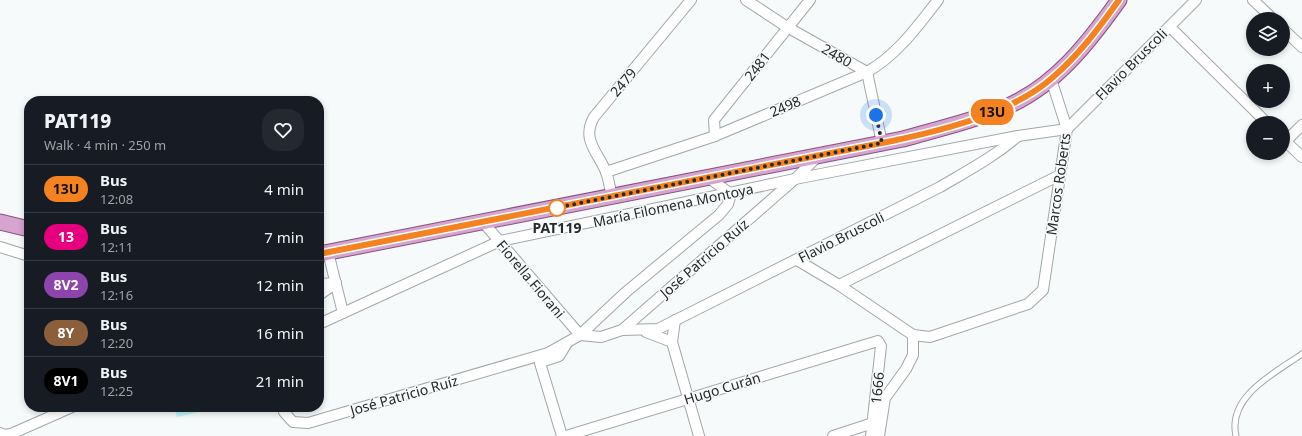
<!DOCTYPE html>
<html lang="en">
<head>
<meta charset="utf-8">
<style>
  body { margin:0; font-family:"Noto Sans",sans-serif; background:#242831; color:#f1f3f6; height:100vh; display:flex; flex-direction:column; font-size:15px; white-space:nowrap }
  * { box-sizing:border-box; margin:0 }
  p { font-size:13px; color:#9ea1a6 }
  .icon { flex:none; width:22px; height:22px; fill:none; stroke:currentColor; stroke-width:2; stroke-linecap:round; stroke-linejoin:round }
  .map { position:relative; flex:1; overflow:hidden }
  .drawer { position:absolute; left:24px; top:96px; width:300px; height:316px; display:flex; flex-direction:column; background:#171b24; border-radius:16px; box-shadow:0 2px 6px #0003 }
  .drawer>* { flex:none }
  .badge { padding:0 8px; border-radius:13px; font-size:14px; line-height:26px }
  .buttons { position:absolute; left:1246px; top:12px; display:grid; gap:8px }
  .buttons a { display:grid; place-items:center; width:44px; height:44px; border-radius:50%; background:#171b24; box-shadow:0 2px 6px #0003; font-size:20px }
  .you { position:absolute; width:20px; height:20px; margin:-10px; border:3px solid #fff; border-radius:50%; background:#1a73e8; box-shadow:0 0 0 6px #1a73e833 }
  .map>.badge { position:absolute; translate:-50% -50%; box-shadow:0 0 0 2px #fff }
  .round { display:grid; place-items:center; flex:none; width:42px; height:42px; border-radius:16px; background:#242831 }
  .overview { display:flex; align-items:center; justify-content:space-between; height:68px; padding:0 20px }
  h1 { font-size:19px; font-weight:800; line-height:30px }
  ul { padding:0; list-style:none }
  li { display:flex; align-items:center; gap:12px; height:48px; padding:0 20px; border-top:1px solid #363941 }
  li div { flex:1 }
  li b { display:block; font-size:15px }
  li em { font-style:normal }
  li .badge { min-width:44px; font-weight:700; text-align:center }
  .map>svg:first-child { display:block }
  .green { fill:#bcf7fd }
  .lines { fill:none; stroke-linecap:round; stroke-linejoin:round }
  .lane-casing { stroke:#a2a6a7; stroke-width:7 }
  .street-casing { stroke:#a2a6a7; stroke-width:12 }
  .primary-casing { stroke:#875180; stroke-width:17 }
  .lane { stroke:#fff; stroke-width:5 }
  .street { stroke:#fff; stroke-width:10 }
  .primary { stroke:#d6a4cf; stroke-width:15 }
  .line-casing { stroke:#fff; stroke-width:9 }
  .line { stroke:#f58220; stroke-width:6 }
  .walk { stroke:#282929; stroke-width:4; stroke-dasharray:0 7.2 }
  .stop-dot { fill:#fff; stroke:#f58220; stroke-width:2 }
  .labels { text-anchor:middle; dominant-baseline:central; stroke-width:3; stroke-linejoin:round; paint-order:stroke }
  .street-label { font-size:14px; fill:#282929; stroke:#f6fafb }
  .stop-label { font-size:14px; font-weight:bold; fill:#282929; stroke:#f6fafb }
</style>
</head>
<body>
<div class="map">
<svg width="1302" height="436" viewBox="0 0 1302 436">
  <rect width="100%" height="100%" fill="#f6fafb"/>
  <path class="green" d="M174,407h47l-44,10z"/>
  <g class="lines">
    <g class="lane-casing">
      <path id="lane" d="M1236,436c-9,-40 39,-63 66,-82"/>
    </g>
    <g class="street-casing">
      <g id="street">
        <path d="M746,0l41,27 80,45 15,71"/>
        <path d="M1253,0l20,19"/>
        <path d="M1170,27l97,96"/>
        <path d="M1283,29l19,18"/>
        <path d="M1067,129l129,-129"/>
        <path d="M715,136l-1,-16 96,-120"/>
        <path d="M1283,139l19,18"/>
        <path d="M1286,141l16,-16"/>
        <path d="M606,172l109,-36 152,-64c30,-17 50,-45 71,-72"/>
        <path d="M612,197c-2,-8 -3,-17 -6,-25 -8,-20 -25,-32 -12,-55l97,-117"/>
        <path d="M483,222l97,113"/>
        <path d="M0,247l29,9"/>
        <path d="M328,252l15,61"/>
        <path d="M797,260l42,25 74,50 17,2 98,-33 15,-14 24,-161 -16,-50"/>
        <path d="M319,284l17,-1"/>
        <path d="M839,285l221,-110"/>
        <path d="M319,295l17,-12"/>
        <path d="M319,324l181,-83 295,-62 223,-43 49,-7"/>
        <path d="M622,330l36,-1 282,-142c27,-16 54,-30 78,-51"/>
        <path d="M646,332l26,10 3,-22"/>
        <path d="M580,335l21,2 21,-7 173,-151 23,-23"/>
        <path d="M672,342l27,94"/>
        <path d="M541,362l18,-6 8,-13"/>
        <path d="M540,363l22,73"/>
        <path d="M284,407v5l9,10 15,1 240,-70 32,-18 46,-43 93,-77 9,-11 3,-10 -22,-16"/>
        <path d="M0,433l4,2 7,-1 61,-27"/>
        <path d="M566,436l312,-95 3,5 -10,90"/>
        <path d="M833,436l40,-13"/>
        <path d="M879,436l6,-38 21,-29 7,-14v-20"/>
      </g>
    </g>
    <g class="primary-casing">
      <g id="primary">
        <path d="M0,222l29,7"/>
        <path d="M319,254l584,-115c35,-10 71,-18 105,-33 48,-21 81,-64 111,-106"/>
      </g>
    </g>
    <use href="#lane" class="lane"/>
    <use href="#street" class="street"/>
    <use href="#primary" class="primary"/>
  </g>
  <g class="lines">
    <g class="line-casing">
      <path id="line" d="M319,254l573,-113c52,-11 120,-28 160,-63 26,-22 47,-50 67,-78"/>
    </g>
    <use href="#line" class="line"/>
    <path class="walk" d="M557,208h-2l327,-65 -6,-28"/>
  </g>
  <circle class="stop-dot" cx="557" cy="208" r="8"/>
  <g class="labels">
    <g class="street-label">
      <text transform="translate(837 55) rotate(30)">2480</text>
      <text transform="translate(1131 64) rotate(-45)">Flavio Bruscoli</text>
      <text transform="translate(757 66) rotate(-52)">2481</text>
      <text transform="translate(623 82) rotate(-50)">2479</text>
      <text transform="translate(785 106) rotate(-23)">2498</text>
      <text transform="translate(1058 184) rotate(-82)">Marcos Roberts</text>
      <text transform="translate(673 205) rotate(-12)">María Filomena Montoya</text>
      <text transform="translate(841 237) rotate(-27)">Flavio Bruscoli</text>
      <text transform="translate(704 258) rotate(-41)">José Patricio Ruíz</text>
      <text transform="translate(531 279) rotate(50)">Fiorella Fiorani</text>
      <text transform="translate(722 388) rotate(-17)">Hugo Curán</text>
      <text transform="translate(877 388) rotate(-84)">1666</text>
      <text transform="translate(404 395) rotate(-16)">José Patricio Ruíz</text>
    </g>
    <g class="stop-label">
      <text x="557" y="227">PAT119</text>
    </g>
  </g>
</svg>
<div class="buttons">
<a><svg class="icon" aria-label="layers" viewBox="0 0 24 24"><path d="M12 4l9 5-9 5-9-5zM3 14l9 5 9-5"/></svg></a>
<a>+</a>
<a>−</a>
</div>
<div class="you" style="left:876px;top:115px"></div>
<b class="badge" style="left:992px;top:112px;background:#f58220;color:#111">13U</b>
<section class="drawer">
<div class="overview"><div><h1>PAT119</h1><p>Walk · 4 min · 250 m</p></div><a class="round"><svg class="icon" aria-label="heart" viewBox="0 0 24 24"><path d="M12 20l-8-8c-3-5 5-10 8-4 3-6 11-1 8 4z"/></svg></a></div>
<ul>
<li><span class="badge" style="background:#f58220;color:#111">13U</span><div><b>Bus</b><p>12:08</p></div><em>4 min</em></li>
<li><span class="badge" style="background:#e6007e;color:#fff">13</span><div><b>Bus</b><p>12:11</p></div><em>7 min</em></li>
<li><span class="badge" style="background:#8e44ad;color:#fff">8V2</span><div><b>Bus</b><p>12:16</p></div><em>12 min</em></li>
<li><span class="badge" style="background:#8b5e3c;color:#fff">8Y</span><div><b>Bus</b><p>12:20</p></div><em>16 min</em></li>
<li><span class="badge" style="background:#000;color:#fff">8V1</span><div><b>Bus</b><p>12:25</p></div><em>21 min</em></li>
</ul>
</section>
</div>
</body>
</html>
